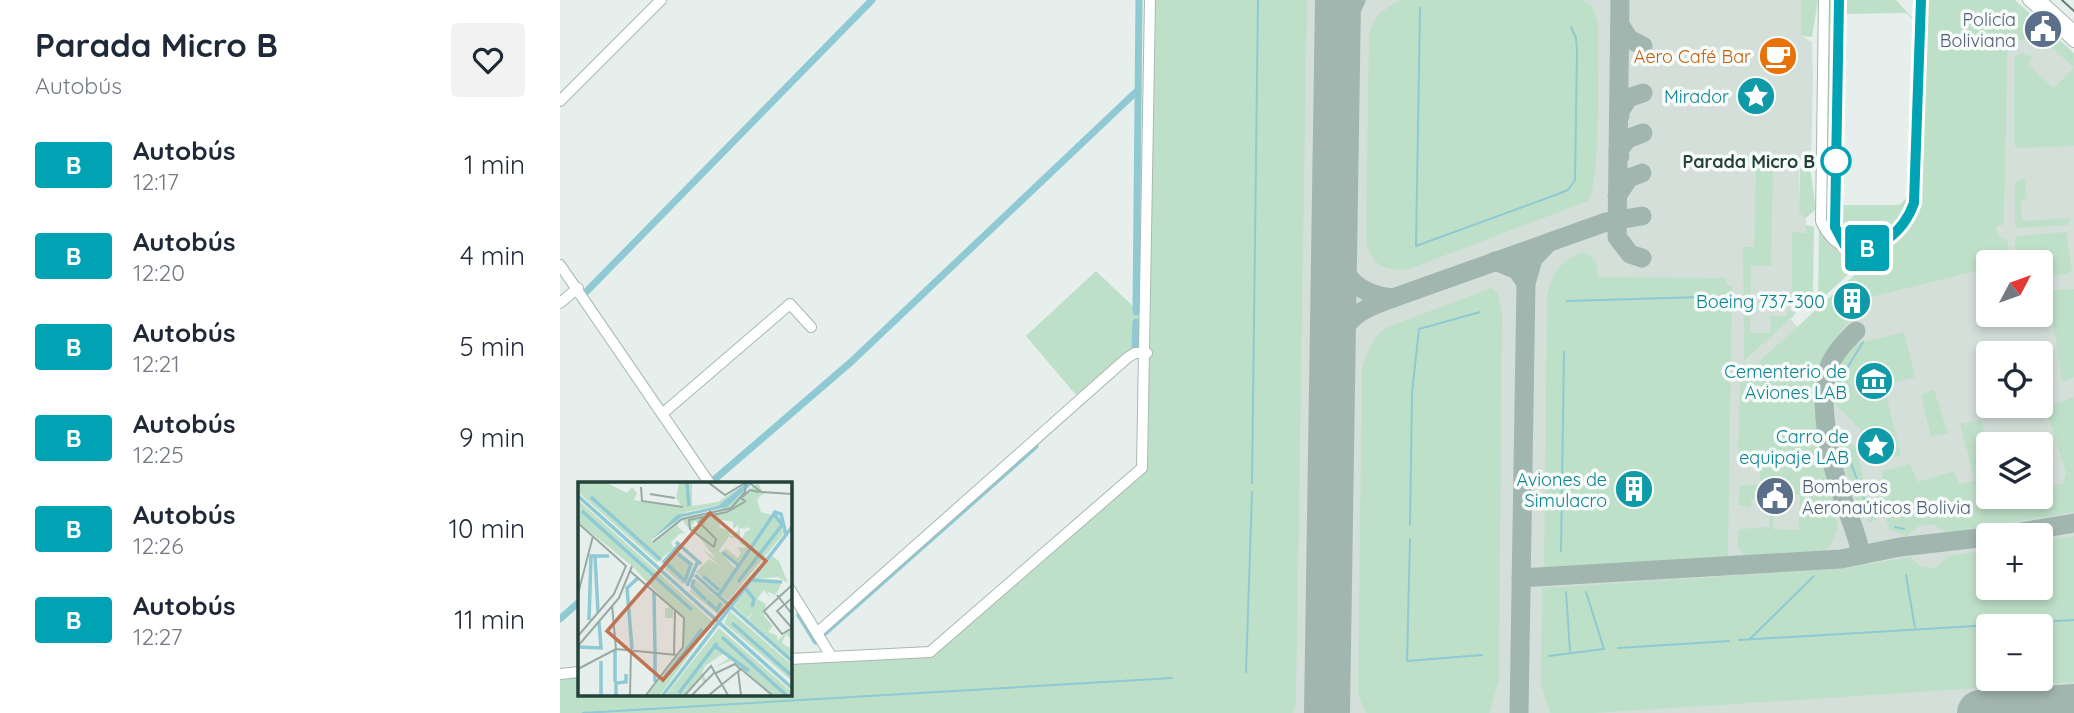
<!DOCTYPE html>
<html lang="es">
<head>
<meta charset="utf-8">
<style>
  body { margin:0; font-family:Quicksand,sans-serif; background:#f2f2f3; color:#1f2937; height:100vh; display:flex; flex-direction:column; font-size:26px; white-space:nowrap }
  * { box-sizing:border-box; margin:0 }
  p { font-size:23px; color:#747a83 }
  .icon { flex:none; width:38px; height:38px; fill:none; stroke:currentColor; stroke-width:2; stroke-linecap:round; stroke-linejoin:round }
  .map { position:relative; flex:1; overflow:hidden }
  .sheet { display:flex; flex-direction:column; background:#fff; width:560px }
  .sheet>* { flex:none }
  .badge { padding:0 14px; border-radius:5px; font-size:24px; line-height:46px }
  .needle { width:46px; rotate:49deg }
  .buttons { position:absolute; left:1416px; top:250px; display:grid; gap:14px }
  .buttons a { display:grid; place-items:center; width:77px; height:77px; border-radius:7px; background:#fff; box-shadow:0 4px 10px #0003; font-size:35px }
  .map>.badge { position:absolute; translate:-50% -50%; box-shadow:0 0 0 4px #fff }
  .round { display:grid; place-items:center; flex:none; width:74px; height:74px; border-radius:7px; background:#f2f2f3 }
  .head { display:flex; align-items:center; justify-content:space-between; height:119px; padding:0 35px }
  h1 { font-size:33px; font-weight:800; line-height:52px }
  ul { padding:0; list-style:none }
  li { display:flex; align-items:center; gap:21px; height:91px; padding:0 35px }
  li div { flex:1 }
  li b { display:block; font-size:26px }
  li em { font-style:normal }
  li .badge { min-width:77px; font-weight:700; text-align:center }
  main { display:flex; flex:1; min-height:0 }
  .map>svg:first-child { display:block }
  .built { fill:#d4dfda; fill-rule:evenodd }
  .green { fill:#bfe0c8; fill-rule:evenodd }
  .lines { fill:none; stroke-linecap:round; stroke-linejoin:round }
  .stream { stroke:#8ec9d4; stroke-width:2 }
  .canal { stroke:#8ec9d4; stroke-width:7 }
  .taxiway { stroke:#a2b6b0; stroke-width:19 }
  .runway { stroke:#a2b6b0; stroke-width:46 }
  .minor-casing { stroke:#a8b8b2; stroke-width:12 }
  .minor { stroke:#fff; stroke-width:10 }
  .tram { stroke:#5f7d75; stroke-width:2 }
  .line-casing { stroke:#fff; stroke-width:16 }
  .line { stroke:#00a3b4; stroke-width:10 }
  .stop-dot { fill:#fff; stroke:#00a3b4; stroke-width:3.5 }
  .labels { text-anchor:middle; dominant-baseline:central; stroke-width:7; stroke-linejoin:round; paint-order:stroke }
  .service-label { font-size:18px; fill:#4e5e75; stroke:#f7fbf9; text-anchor:end }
  .food-label { font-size:18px; fill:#c56008; stroke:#f7fbf9; text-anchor:end }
  .culture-label { font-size:18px; fill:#0d838f; stroke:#f7fbf9; text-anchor:end }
  .stop-label { font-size:18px; font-weight:bold; fill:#24423a; stroke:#f7fbf9; text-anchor:end }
  .inset-river { fill:none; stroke:#8ec9d4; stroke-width:3.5 }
  .inset-road { fill:none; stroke:#98aaa4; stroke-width:2 }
  .view { fill:#c07456; fill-opacity:0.15; stroke:#c07456; stroke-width:3.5 }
  .inset-edge { fill:none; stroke:#24423a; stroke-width:3.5 }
</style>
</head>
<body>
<main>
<section class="sheet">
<div class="head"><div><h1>Parada Micro B</h1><p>Autobús</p></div><a class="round"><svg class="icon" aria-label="heart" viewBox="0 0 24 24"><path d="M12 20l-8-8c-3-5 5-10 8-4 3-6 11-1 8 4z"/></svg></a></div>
<ul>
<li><span class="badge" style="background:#00a3b4;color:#fff">B</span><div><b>Autobús</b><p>12:17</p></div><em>1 min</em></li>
<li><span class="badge" style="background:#00a3b4;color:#fff">B</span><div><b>Autobús</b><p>12:20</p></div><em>4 min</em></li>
<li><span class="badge" style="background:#00a3b4;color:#fff">B</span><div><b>Autobús</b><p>12:21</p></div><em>5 min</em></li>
<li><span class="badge" style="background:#00a3b4;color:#fff">B</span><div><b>Autobús</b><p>12:25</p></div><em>9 min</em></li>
<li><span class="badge" style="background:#00a3b4;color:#fff">B</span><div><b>Autobús</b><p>12:26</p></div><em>10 min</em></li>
<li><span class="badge" style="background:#00a3b4;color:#fff">B</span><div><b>Autobús</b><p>12:27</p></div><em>11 min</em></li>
</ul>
</section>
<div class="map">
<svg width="1514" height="713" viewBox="0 0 1514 713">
  <rect width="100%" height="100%" fill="#e6efeb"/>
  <path class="built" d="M595,0h646v36l11,6 1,37 -2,78h-10l-2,14v41l7,3v18h-14l-1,77 5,3 -5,6 8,10 110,-99 95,-5 4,-183 29,-4 13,2 24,22v651h-1514l19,-19h210v-30l137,-7 217,-184 5,-6zM1428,262h52v53h-52zM1428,354h52v52h-52zM1428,444h52v53h-52zM1428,536h52v52h-52zM1428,626h52v53h-52z"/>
  <g class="green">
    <path d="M595,0h152l-11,703 -3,10h-733v-36l19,-1v18h210v-30l137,-7 217,-184 5,-6z"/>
    <path d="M840,0h182l10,6 6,16c-1,33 4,159 -10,179l-179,68c-24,4 -41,-6 -43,-31l3,-206 9,-18z"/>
    <path d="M1241,0h17l-6,37 -11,-1z"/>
    <path d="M1270,0h5l-3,232 -6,-15z"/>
    <path d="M1283,0h53l20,22 -5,177 -5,11 -13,18 -16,13 -20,4 -16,-12 -2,-28h60l11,-10 3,-175 -7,-7 -64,1z"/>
    <path d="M1365,0h90l59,53v93l-56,2 -4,-3v-87l6,-5 13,4 -6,7 27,24 20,-21 -28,-24 3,-3 -12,-2 -29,4 -4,183 -8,1 2,10 10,5v21h-20v6l-134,33 -4,6 2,9c-9,14 -22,29 -29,45 -18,46 6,119 15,165 -2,8 -5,19 -13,24 -13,8 -67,8 -82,5l-6,-9 2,-17 31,-2v-28h-19v9l-13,-3 2,-19 20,-2v-24l-19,-1 -3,-5 2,-71 4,-8 159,-144 16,-28zM1214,494l26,1 -1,35 -26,-1z"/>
    <path d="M1196,167l25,1 -8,3 -2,95h-20l-1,67h20l1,-17h16v-6l9,3 -52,48 -1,-114h11z"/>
    <path d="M1240,168h10l6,41 -10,9 -7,-5z"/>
    <path d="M1465,178l2,21 -6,1 1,21 48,-3 -2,7 -50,3 -3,-2v-44z"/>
    <path d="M1246,225l8,2 -1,67 -8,11h-14l1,-73 14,1z"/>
    <path d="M1259,230c13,20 31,27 53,23l-54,49z"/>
    <path d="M1506,232l6,38 -4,4 -27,2 -1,-14h-25v-24l4,-2z"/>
    <path d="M1025,252l11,9 2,16 128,1v7l6,1 -4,271 -184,11 3,-272c6,-23 14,-38 38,-44z"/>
    <path d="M536,271l44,42 -1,36 -18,7 -45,39 -50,-59z"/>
    <path d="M931,288l7,5 4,20 -3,367 -10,33h-123l-8,-18 4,-325c4,-18 9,-29 23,-42z"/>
    <path d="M1514,289v88l-12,5c-3,-31 -10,-57 -13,-88l4,-4z"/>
    <path d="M1344,332l11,45 -31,9 17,69 -19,7 -9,-2 -10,-28 -30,-30 -1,-13 5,-20 11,-19 11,-7z"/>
    <path d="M1374,390l14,43 -17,4 -10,-43z"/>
    <path d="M1514,397v115l-127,21 -14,-9 -14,2 -12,10 -18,-6 -9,-36 3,-23 27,-7 8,18 36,-11 5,13 16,-3 -15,-57 21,-4 7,30v47h52l1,-18 10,7 12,-3 3,-10 -21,-65z"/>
    <path d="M1286,436l10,13 10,42 11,28 -7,4c-18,-26 -26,-51 -28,-82z"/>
    <path d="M1514,536v146l-479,31h-45l-9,-29 1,-96 296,-19 72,-12 11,10 14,1 14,-12 39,-6v38h52l1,-47zM1428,626h52v53h-52z"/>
  </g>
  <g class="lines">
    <g class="stream">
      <path d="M860,8l-4,238 142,-52 10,-4 7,-10 2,-128 -1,-14 -5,-11"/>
      <path d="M1007,301l133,-4"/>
      <path d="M1279,397l2,-19 22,-36"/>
      <path d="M1286,450l21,56"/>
      <path d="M692,483l6,-483"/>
      <path d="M850,525l2,-132 7,-64 61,-17"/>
      <path d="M1335,527l9,2"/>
      <path d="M850,539l-3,122 75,-6"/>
      <path d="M1001,551l3,-199"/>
      <path d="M1346,575l9,53"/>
      <path d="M1006,592l4,59"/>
      <path d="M1190,639l64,-63"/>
      <path d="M1179,640l335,-20"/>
      <path d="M1058,648l111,-7"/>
      <path d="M989,656l55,-7 -18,-57"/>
      <path d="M686,672l6,-180"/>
      <path d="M23,713l589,-35"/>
    </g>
    <g class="canal">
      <path d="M27,291l285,-291"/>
      <path d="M576,312l3,-312"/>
      <path d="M575,346l1,-24"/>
      <path d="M155,479l136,-117 287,-272"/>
      <path d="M240,615l16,26"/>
      <path d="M0,619l19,-17"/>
      <path d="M264,633l211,-187"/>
    </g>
    <g class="taxiway">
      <path d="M1060,0l-3,237 13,17 12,4"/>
      <path d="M1060,25l9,14 14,7"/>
      <path d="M778,36l18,-36"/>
      <path d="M1060,116l-1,-3 9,-15 15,-5"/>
      <path d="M1060,156l-2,-4 9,-13 16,-6"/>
      <path d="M1057,196l12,-18 13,-5"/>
      <path d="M935,261l22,9 9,13 7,-24 15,-16"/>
      <path d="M833,298l213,-76 36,-6"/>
      <path d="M1296,331c-11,11 -24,24 -28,39 -10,32 2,92 13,123 7,22 16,39 20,62"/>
      <path d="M773,358c12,-40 21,-46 60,-60 -35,-3 -52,-22 -59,-55"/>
      <path d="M1437,536l77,-13"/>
      <path d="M961,578l320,-19 59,-12 88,-10"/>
      <path d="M767,703l3,10"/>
      <path d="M959,713l7,-430"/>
    </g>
    <g class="runway">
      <path d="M767,713l11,-713"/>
      <path d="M1420,713l94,-6"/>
    </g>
    <g class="minor-casing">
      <g id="minor">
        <path d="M1264,0l-3,221c23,52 78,24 94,-18l6,-203"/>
        <path d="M1468,0l46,42"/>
        <path d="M1481,0l33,30"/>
        <path d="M0,101l101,-101"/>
        <path d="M0,265l150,219"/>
        <path d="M0,303l18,-15"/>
        <path d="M102,414l128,-110 21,23"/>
        <path d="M229,588l42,68"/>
        <path d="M258,632l309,-274 8,-5h12"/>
        <path d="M229,659l141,-7 212,-184 8,-468"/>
        <path d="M0,674l19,-2"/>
      </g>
    </g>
    <use href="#minor" class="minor"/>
    <path class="tram" d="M1502,0l12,11"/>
  </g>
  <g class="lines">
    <g class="line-casing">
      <path id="line" d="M1279,0l-4,227 10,19c31,11 59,-15 69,-43l7,-203"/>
    </g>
    <use href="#line" class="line"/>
  </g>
  <defs>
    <g id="civic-disc" transform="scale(2.0125)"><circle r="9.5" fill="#5c6f8a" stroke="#f7fbf9"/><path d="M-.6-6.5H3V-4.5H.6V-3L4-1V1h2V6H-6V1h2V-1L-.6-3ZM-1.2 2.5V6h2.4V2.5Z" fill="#fff"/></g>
    <g id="cafe-disc" transform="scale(2.0125)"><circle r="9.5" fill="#e8710a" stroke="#f7fbf9"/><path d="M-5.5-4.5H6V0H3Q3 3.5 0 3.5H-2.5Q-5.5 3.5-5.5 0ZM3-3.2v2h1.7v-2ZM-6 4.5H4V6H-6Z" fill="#fff"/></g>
    <g id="sight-disc" transform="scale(2.0125)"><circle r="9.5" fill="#0f9aa8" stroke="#f7fbf9"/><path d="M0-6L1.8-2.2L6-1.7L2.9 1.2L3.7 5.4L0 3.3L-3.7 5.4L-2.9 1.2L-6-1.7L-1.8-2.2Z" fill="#fff"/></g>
    <g id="building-disc" transform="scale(2.0125)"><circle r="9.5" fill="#0f9aa8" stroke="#f7fbf9"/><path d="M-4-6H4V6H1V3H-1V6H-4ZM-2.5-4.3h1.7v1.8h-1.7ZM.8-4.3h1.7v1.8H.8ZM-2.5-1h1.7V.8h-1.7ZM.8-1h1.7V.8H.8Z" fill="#fff"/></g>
    <g id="museum-disc" transform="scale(2.0125)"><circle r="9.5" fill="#0f9aa8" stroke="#f7fbf9"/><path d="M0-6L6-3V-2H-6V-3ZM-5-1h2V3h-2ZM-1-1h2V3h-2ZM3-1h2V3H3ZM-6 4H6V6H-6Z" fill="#fff"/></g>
  </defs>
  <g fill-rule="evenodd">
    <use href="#civic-disc" x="1483" y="29"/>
    <use href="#cafe-disc" x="1218" y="56"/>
    <use href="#sight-disc" x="1196" y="96"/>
    <use href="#building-disc" x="1292" y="301"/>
    <use href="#museum-disc" x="1314" y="381"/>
    <use href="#sight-disc" x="1316" y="446"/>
    <use href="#building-disc" x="1074" y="489"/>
    <use href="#civic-disc" x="1215" y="496"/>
  </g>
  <circle class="stop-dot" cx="1276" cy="161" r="14"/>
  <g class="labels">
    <g class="service-label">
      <text x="1456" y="19">Policía<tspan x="1456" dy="21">Boliviana</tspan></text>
      <text x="1242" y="486" text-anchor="start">Bomberos<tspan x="1242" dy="21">Aeronaúticos Bolivia</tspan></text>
    </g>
    <g class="food-label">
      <text x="1191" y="56">Aero Café Bar</text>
    </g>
    <g class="culture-label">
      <text x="1169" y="96">Mirador</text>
      <text x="1265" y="301">Boeing 737-300</text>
      <text x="1287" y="371">Cementerio de<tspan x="1287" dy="21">Aviones LAB</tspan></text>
      <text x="1289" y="436">Carro de<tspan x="1289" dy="21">equipaje LAB</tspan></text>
      <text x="1047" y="479">Aviones de<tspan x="1047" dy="21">Simulacro</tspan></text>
    </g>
    <g class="stop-label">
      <text x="1255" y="161">Parada Micro B</text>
    </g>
  </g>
  <g transform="translate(18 482)">
    <rect width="214" height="214" fill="#e6efeb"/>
    <path d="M0,1h29l20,10 5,-6 5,6 -3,7 49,8 -7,-10 3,-15h13v23l26,-4 28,-19 -28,23 -32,6 -35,28 3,2 24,-22 44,-11 36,-26 6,11 -9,5 6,-2 -4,3 4,12 10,3 -33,49 -15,-11 2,-5 13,10 3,-5 -4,-5 10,-1 -7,-4 5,-11 6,-3 -5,-2 3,-7 -4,9 -5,-1v11l-11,-2 10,-7 -1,-5 -5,4v-7l-11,-2 -3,7 13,5 -13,19 18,19 -18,23 -23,-21 13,-13 9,6 -16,-16 14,10 -25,-32 8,-2 -4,-4 -6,8 -7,-9 -5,6 8,7 -6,1 -8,9 3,5 -17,14 -79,-70zM0,18l135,122 -53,73h-13l37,-48v-30l-11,-9v10h-8v-10l6,-1 -39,-41 -54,-44zM197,31l9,20 -56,68 -8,-7zM100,69l15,13 -10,21 -19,-17zM194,74l7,5 9,22 -10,-6 -23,2zM116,96l31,26 -5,12 -30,-24zM175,99l21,-1 7,5 -6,10 -8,-4 4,7 -7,-8 -7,9 9,5 -2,12 9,10 -5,6 9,3v6l14,-13v11l-5,-5 -4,9 9,6v9l-43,-39 6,-7 -7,6 -13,-12zM152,129l61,53v16l-67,-57zM141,146l73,64 -1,3h-18l-41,-35 -18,8 15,-10 -5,-5 -19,13 -3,7 5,8 -3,2 -4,-7 -15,19h-19z" fill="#bfe0c8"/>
    <path d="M168,1h7l-26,24 -45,10 -31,23 26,-25 41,-9z" fill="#8ec9d4"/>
    <path class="inset-river" d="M109,1l2,23M0,14l214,192M13,15l70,63M4,29l110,99M98,60l25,22M144,70l17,14M85,81l15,-17M89,82l18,17 6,-17 -13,-10M117,93l97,86M125,94l16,14M116,98l-2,6 14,14M173,98l31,2M160,100l44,-57 -7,-10M109,104l11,-25M167,106l9,11 -2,8M76,110l1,60M141,113l56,-83 6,2 5,21M129,119l10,9 4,-7M20,130l-3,-56h14M11,138l2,-64h4M154,141l60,53M144,155l64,58M137,164l34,25M0,165l23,1 -2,-26M54,167l-5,-61 11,-10M77,171v29M85,198l39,-51M37,200v-33M101,211l38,-50M23,213v-34M38,213v-12l10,-1v-8M85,213l129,-168"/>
    <path class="inset-road" d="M131,1l16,12 20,-12M172,1l11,9 31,2M63,5l1,14 41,6M72,12l25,4M167,19l-4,-3 9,-8 9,2M126,35l-5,5 17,17 -2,8M0,41l48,43 -12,28 -36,42M75,60l29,-23 49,-11 14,-16 1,-9M136,65l-24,-18 -1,-9 38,-8 19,-11M52,89l54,47 -1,29 -37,48M214,103l-28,26 18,23 10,-6M0,112l15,-58M199,113l15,19M214,116l-15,13 15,17M34,123l4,44M0,164l41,-48 13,-32M96,172l1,-45M0,187l38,-20 61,6M160,189l3,24M138,191l19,-9 6,6M52,213l1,-46M107,213l26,-29 17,29M114,213l23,-23M131,213l32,-26 31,26"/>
    <path class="view" d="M132,31l56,48 -103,119 -56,-49z"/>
    <rect width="214" height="214" class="inset-edge"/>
  </g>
</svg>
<div class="buttons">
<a><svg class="needle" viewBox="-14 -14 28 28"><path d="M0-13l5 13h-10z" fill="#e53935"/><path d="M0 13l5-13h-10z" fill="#747a83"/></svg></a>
<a><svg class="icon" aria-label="locate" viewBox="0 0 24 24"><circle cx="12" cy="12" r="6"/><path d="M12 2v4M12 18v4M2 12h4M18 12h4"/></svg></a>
<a><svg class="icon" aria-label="layers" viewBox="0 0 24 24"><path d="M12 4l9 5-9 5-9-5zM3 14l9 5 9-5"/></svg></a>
<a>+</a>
<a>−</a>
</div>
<b class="badge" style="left:1307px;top:248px;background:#00a3b4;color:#fff">B</b>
</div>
</main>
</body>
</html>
